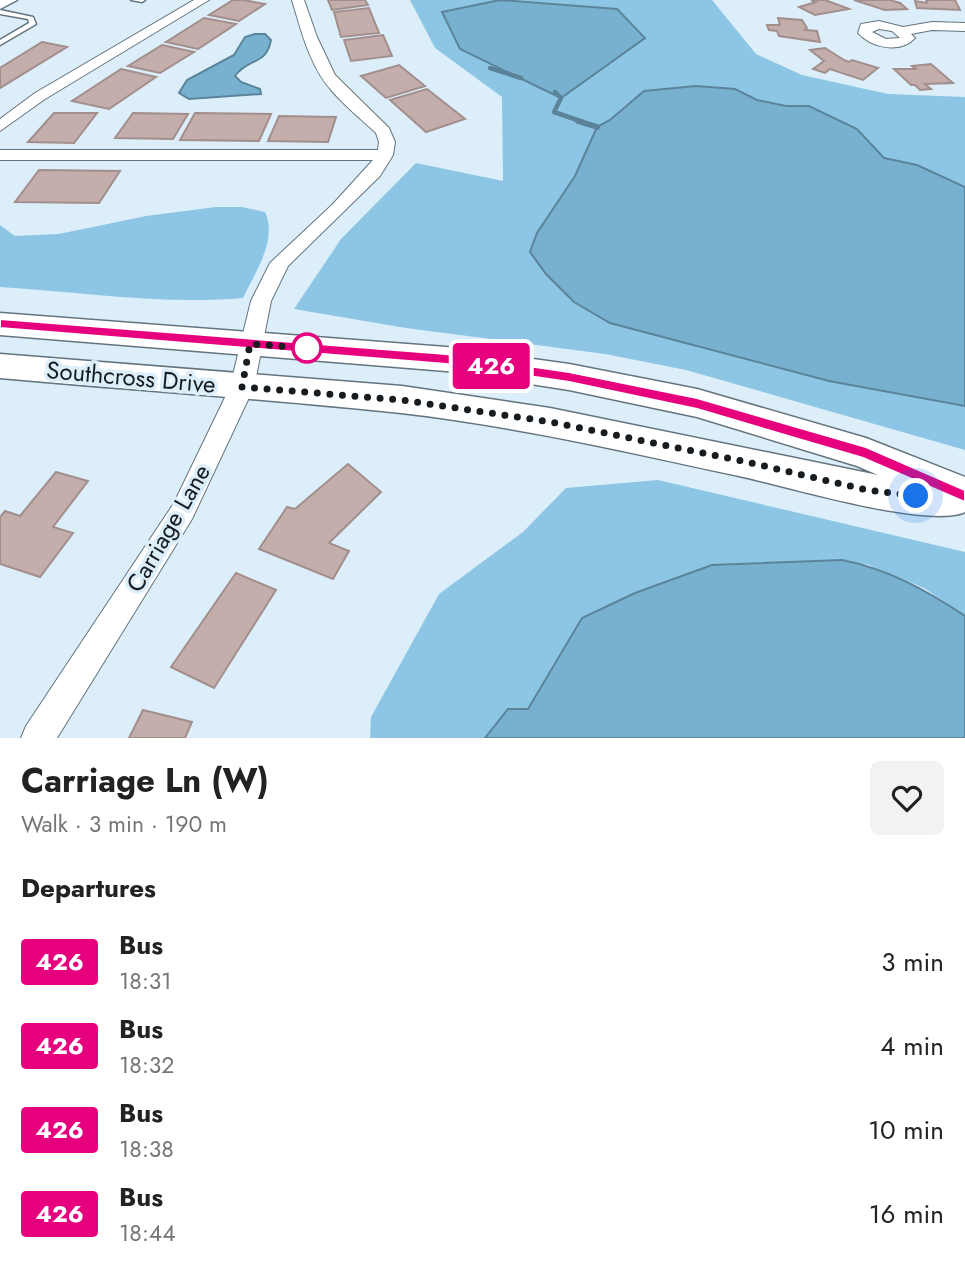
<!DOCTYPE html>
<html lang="en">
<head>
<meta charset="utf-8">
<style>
  body { margin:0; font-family:Jost,sans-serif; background:#f2f2f2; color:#222; height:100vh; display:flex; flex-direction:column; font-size:26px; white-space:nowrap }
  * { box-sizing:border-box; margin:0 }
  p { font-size:23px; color:#767676 }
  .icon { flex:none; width:38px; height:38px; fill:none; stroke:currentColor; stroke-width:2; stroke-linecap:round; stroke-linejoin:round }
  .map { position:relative; height:738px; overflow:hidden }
  .details { display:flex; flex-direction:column; background:#fff; flex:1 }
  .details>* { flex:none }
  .badge { padding:0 14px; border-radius:5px; font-size:24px; line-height:46px }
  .you { position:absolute; width:35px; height:35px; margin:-18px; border:5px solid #fff; border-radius:50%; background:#1a73e8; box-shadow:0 0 0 10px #1a73e833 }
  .map>.badge { position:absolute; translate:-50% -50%; box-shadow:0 0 0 4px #fff }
  h2 { padding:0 21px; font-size:26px; line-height:63px }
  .round { display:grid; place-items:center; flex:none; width:74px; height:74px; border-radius:10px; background:#f2f2f2 }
  .headline { display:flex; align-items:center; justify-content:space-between; height:119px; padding:0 21px }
  h1 { font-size:33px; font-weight:700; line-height:52px }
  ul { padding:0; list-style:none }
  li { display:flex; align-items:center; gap:21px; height:84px; padding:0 21px }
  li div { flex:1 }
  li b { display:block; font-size:26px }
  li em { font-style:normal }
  li .badge { min-width:77px; font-weight:700; text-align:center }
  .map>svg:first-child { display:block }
  .forest { fill:#8dc6e5 }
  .water { fill:#78b1cf; stroke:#5b849a; stroke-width:2 }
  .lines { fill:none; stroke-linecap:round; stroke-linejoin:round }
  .stream-far1 { stroke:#5b849a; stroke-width:4.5 }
  .stream { stroke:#5b849a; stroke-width:6 }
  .building { fill:#c3aeac; stroke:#a28e8c; stroke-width:2 }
  .lane-casing { stroke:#64747e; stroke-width:3 }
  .street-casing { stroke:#64747e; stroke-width:2 }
  .secondary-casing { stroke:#64747e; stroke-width:3 }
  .lane { fill:#fff; fill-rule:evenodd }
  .street { fill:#fff; fill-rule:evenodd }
  .secondary { fill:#fff; fill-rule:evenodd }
  .line { fill:#e6007e; stroke:#fff; stroke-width:2 }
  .walk { stroke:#161c20; stroke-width:7; stroke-dasharray:0 12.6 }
  .stop-dot { fill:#fff; stroke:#e6007e; stroke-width:3.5 }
  .labels { text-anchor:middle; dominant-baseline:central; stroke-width:7; stroke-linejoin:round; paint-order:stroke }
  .street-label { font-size:24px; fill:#161c20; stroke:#dceef9 }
</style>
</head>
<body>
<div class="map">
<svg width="965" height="738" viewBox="0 0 965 738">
  <rect width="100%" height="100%" fill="#dceef9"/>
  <g class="forest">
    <path d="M410,0h302l44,54 46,21 86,19 77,3v90l-48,-22 -33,-7 -27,-29 -48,-23h-23l-29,-6 -23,-11 -38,-3 -71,20 -15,14 -13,7 -22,49 -38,57 9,41 28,28 36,21 219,58 136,25v44l-279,-80 -81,-16 -199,-26 -112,-19 47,-70 75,-76 87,18 -1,-84 -67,-49z"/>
    <path d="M216,207h26l23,5c13,27 -10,61 -22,86 -81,7 -162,-6 -243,-11v-62l15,11 44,-2 87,-18z"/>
    <path d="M658,480l307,72v64l-41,-28 -55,-23 -27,-5 -130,5 -77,28 -53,25 -54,91 -20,1 -23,28h-115l1,-21 68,-123 84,-62 43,-44z"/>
  </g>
  <g class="water">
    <path d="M500,0l117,9 28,29 -84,60 -101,-49 -18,-37z"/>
    <path d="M255,34h10l6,6c-5,26 -22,17 -36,36l6,6 19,7 1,5 -72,5 -10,-6 8,-13 47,-25 11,-18z"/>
    <path d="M696,86l39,3 22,11 29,6h23l48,23 27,29 33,7 48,22v219l-136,-25 -219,-58 -36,-21 -28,-28 -16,-22 7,-19 38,-57 22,-49 13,-7 34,-29z"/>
    <path d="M842,560c46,9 84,30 123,56v122h-480l23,-29h20l54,-91 53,-25 77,-28z"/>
  </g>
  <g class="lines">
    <g class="stream-far1">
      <path d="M490,68l31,10"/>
      <path d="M555,92l6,6 -7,14 29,10"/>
    </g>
    <path class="stream" d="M578,121l19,6"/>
  </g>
  <g class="building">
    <path d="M233,0h10l22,4 -26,17 -30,-6z"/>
    <path d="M328,0h37l3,5 -36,5z"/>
    <path d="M811,0h14l24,9 -34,6 -16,-8 17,-5z"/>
    <path d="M854,0h36l10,3 7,6 -22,1z"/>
    <path d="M926,0h29l5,10 -43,-2 -2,-7 12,2z"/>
    <path d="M369,8l10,25 -38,4 -7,-25z"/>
    <path d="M204,18l32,6 -38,25 -32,-7z"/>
    <path d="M778,18l24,2 5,8 -2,2 12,1 3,11 -41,-6 -2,-5 -8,-1 -2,-5h13z"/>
    <path d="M383,35l9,21 -41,5 -7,-21z"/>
    <path d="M42,42l25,5 -67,41v-20z"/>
    <path d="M162,45l32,7 -34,21 -32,-7z"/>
    <path d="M825,48l19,12 5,2 3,-2 26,8 -15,12 -33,-11 -5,4 -12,-4 11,-8 -14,-11z"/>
    <path d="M931,64l22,19 -28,1 6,5 -11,1 -5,-5h-4l-17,-16h22l-4,-3z"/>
    <path d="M399,65l26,21 -39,12 -25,-22z"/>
    <path d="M121,69l35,8 -47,32 -37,-8z"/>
    <path d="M427,89l38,30 -39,13 -36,-32z"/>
    <path d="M54,113h43l-23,30 -46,-1z"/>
    <path d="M133,113l55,1 -15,25 -58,-1z"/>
    <path d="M195,113l76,1 -12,27 -79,-1z"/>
    <path d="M279,116l57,1 -8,25 -60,-1z"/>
    <path d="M39,170l81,1 -21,32 -84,-1z"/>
    <path d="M348,464l33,28 -52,51 20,8 -16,28 -74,-30 28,-42 8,2z"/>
    <path d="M56,472l32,9 -35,46 20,6 -33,44 -40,-13v-47l5,-6 15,5z"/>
    <path d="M236,573l40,17 -62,98 -43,-21z"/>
    <path d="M143,710l49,12 -7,16h-56z"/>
  </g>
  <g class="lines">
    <g class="lane-casing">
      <g id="lane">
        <path d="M131,0h14l-3,2z"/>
        <path d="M0,10l33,7 3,7 -36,21v-5l29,-17 -1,-4 -28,-5z"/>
      </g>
    </g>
    <g class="street-casing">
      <g id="street">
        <path d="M194,0h15l-164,99 -45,32v-12l35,-26z"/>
        <path d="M292,0h12l13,37 18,38 54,53 6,14 -2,13 -13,21 -92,90 -17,35 -17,86 -62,132 -135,219h-36l5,-12 148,-223 56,-116 21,-86 19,-38 63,-59 40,-44h-373v-10h378l1,-8 -3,-9c-15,-14 -31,-27 -44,-42 -22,-24 -31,-61 -40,-91z"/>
        <path d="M879,21l24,6 29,-5 33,1v8l-33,-1 -21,4 4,4c-15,16 -43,10 -57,-5l3,-9zM879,29l13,2 8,7 -14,1 -14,-7z"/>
      </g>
    </g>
    <g class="secondary-casing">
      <g id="secondary">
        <path d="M0,0h17l-17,9z"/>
        <path d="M0,313l446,34 123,17 128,25 169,49 99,39v35c-38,17 -178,-26 -226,-36 -112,-24 -224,-50 -338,-63 -133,-14 -268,-23 -401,-35v-24l402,32 148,22 328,67 -21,-9 -160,-49 -128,-27 -123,-19 -446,-36z"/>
      </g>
    </g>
    <use href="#lane" class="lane"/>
    <use href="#street" class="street"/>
    <use href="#secondary" class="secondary"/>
  </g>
  <path class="line" d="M0,319l446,35 123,18 128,26 169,49 99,43v12l-102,-44 -166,-49 -128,-27 -123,-18 -446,-36z"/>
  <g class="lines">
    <path class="walk" d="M307,348l-57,-4 -8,43 160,13 149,22 196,40 120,28 49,6"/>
  </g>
  <circle class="stop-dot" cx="307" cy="348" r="14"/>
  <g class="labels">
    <g class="street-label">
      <text transform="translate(131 377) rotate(5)">Southcross Drive</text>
      <text transform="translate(168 528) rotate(-60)">Carriage Lane</text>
    </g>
  </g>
</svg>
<div class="you" style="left:916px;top:496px"></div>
<b class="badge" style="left:491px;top:366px;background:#e6007e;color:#fff">426</b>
</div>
<section class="details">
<div class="headline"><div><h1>Carriage Ln (W)</h1><p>Walk · 3 min · 190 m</p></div><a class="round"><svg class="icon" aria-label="heart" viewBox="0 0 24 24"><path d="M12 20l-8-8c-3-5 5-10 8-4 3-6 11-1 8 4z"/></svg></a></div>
<h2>Departures</h2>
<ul>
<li><span class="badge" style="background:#e6007e;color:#fff">426</span><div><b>Bus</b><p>18:31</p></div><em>3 min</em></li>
<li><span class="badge" style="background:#e6007e;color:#fff">426</span><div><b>Bus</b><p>18:32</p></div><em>4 min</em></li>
<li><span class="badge" style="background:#e6007e;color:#fff">426</span><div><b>Bus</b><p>18:38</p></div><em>10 min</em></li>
<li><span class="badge" style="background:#e6007e;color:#fff">426</span><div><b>Bus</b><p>18:44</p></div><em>16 min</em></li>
</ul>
</section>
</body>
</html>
